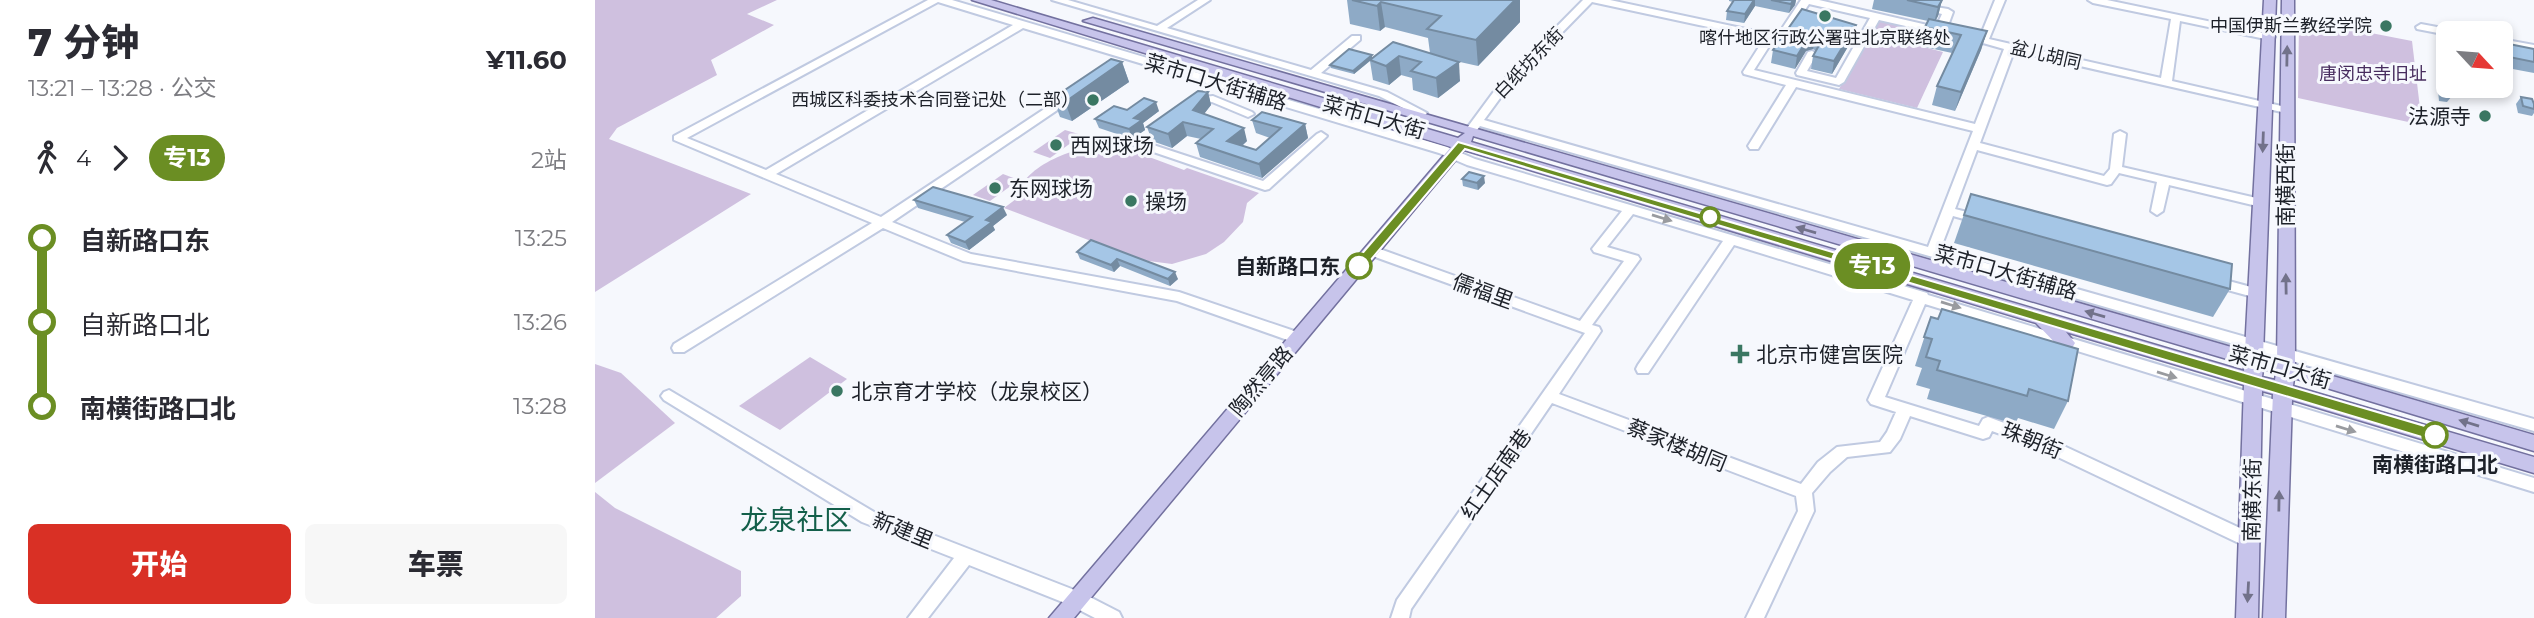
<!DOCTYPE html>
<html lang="zh">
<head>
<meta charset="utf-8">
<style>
  body { margin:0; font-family:Montserrat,"Noto Sans SC",sans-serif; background:#f7f7f7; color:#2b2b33; height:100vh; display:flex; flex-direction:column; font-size:26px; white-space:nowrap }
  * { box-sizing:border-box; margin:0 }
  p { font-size:23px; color:#7c7c81 }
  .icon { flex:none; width:38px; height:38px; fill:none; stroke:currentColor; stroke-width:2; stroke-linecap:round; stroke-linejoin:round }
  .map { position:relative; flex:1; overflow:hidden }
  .sheet { display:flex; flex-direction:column; background:#fff; width:595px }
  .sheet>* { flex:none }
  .badge { padding:0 14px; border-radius:23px; font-size:24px; line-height:46px }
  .needle { width:46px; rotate:116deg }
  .tools { position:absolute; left:1841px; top:21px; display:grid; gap:14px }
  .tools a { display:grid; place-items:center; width:77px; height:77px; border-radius:10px; background:#fff; box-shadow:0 4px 10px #0003; font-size:35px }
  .map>.badge { position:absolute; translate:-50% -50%; box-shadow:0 0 0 4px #fff }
  .legs { display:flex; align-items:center; gap:10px; height:77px; padding:0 28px; font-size:23px }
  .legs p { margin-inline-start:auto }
  .head { display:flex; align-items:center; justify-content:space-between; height:119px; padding:0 28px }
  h1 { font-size:38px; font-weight:800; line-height:52px }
  .cta { display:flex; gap:14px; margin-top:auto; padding:14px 28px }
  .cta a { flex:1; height:80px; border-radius:10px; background:#d93025; color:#fff; font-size:28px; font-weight:800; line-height:80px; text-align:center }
  .cta a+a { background:#f7f7f7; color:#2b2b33 }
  ul { padding:0 28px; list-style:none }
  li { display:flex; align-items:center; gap:24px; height:84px; font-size:26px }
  li i { display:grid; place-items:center; width:10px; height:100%; margin:0 9px; background:currentColor }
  li i::after { content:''; width:18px; height:18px; margin:-9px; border:5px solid; border-radius:50%; background:#fff }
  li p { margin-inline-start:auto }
  li:first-child i { background:linear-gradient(#0000 50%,currentColor 0) }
  li:last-child i { background:linear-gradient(currentColor 50%,#0000 0) }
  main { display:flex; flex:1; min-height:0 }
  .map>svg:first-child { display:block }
  .green { fill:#cfc0df }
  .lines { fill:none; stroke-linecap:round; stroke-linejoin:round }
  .minor-casing { stroke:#c0cae1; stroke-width:4 }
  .major-casing { stroke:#73719f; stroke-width:3 }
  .minor { fill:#fff; fill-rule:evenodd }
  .major { fill:#c7c4eb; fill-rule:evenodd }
  .wall { fill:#8eaac6 }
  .shaded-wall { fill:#748ba1 }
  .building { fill:#a5c6e6; stroke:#748ba1; stroke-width:2 }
  .oneway { fill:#72728a }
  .oneway2 { fill:#999b9f }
  .line-1 { fill:#6b8e23; stroke:#fff; stroke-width:2 }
  .poi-dot { fill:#3a7762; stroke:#f6f8fd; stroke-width:2.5 }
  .stop-1-dot { fill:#fff; stroke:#6b8e23; stroke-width:3.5 }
  .labels { text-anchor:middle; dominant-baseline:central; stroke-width:6; stroke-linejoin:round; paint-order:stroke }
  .far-poi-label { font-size:18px; fill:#1d2129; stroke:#f6f8fd; text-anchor:end }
  .far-street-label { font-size:18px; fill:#1d2129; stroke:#f6f8fd }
  .far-park-label { font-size:18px; fill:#472c5e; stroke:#f6f8fd }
  .street-label { font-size:21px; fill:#1d2129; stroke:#f6f8fd }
  .poi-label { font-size:21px; fill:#1d2129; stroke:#f6f8fd; text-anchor:start }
  .stop-label { font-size:21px; font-weight:bold; fill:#1d2129; stroke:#f6f8fd; text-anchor:end }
  .near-neighbourhood-label { font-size:28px; fill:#135f4a; stroke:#f6f8fd }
</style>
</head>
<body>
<main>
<section class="sheet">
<div class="head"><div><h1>7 分钟</h1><p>13:21 – 13:28 · 公交</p></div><b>¥11.60</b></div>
<div class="legs"><svg class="icon" aria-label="walk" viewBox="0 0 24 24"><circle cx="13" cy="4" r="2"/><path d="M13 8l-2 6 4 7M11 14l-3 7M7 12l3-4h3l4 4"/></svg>4<svg class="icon" aria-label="forward" viewBox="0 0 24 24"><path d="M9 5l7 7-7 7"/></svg><b class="badge" style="background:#6b8e23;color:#fff">专13</b><p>2站</p></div>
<ul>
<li><i style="color:#6b8e23"></i><b>自新路口东</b><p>13:25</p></li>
<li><i style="color:#6b8e23"></i><span>自新路口北</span><p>13:26</p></li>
<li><i style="color:#6b8e23"></i><b>南横街路口北</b><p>13:28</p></li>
</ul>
<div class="cta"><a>开始</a><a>车票</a></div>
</section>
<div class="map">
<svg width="1939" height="618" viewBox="0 0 1939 618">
  <rect width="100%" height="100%" fill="#f6f8fd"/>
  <g class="green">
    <path d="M0,0h182l-30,14 27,11 -63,35 6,15 -100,53 -8,11 142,55 -156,98z"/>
    <path d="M1704,19l113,22 10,84 -124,-27z"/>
    <path d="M1283,21l49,11 -7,14 23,6 -26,56 -78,-19z"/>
    <path d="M470,130l17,5 -32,23 -17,-6z"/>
    <path d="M514,142l75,28 3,-2 72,25 -12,10 -4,19 -19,20 -18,12 -34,10 -31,-4 -137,-52 12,-9c8,-37 62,-51 93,-57z"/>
    <path d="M408,174l16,6 -29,21 -17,-6z"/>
    <path d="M215,357l37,22 -67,51 -41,-24z"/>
    <path d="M0,364l26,9 54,50 -80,60z"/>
    <path d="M0,492l20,16 126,63v25l-25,22h-121z"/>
  </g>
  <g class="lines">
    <g class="minor-casing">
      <g id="minor">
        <path d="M333,0h24l495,147 28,12 452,134 1,2 606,183v14l-609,-188 -40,93 94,29 4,-7 5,-2 65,24 204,95 3,5 -3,5 -6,2 -6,-2 -204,-97 -49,-18 -3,6 -6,2 -73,-23 -10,23 -10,13 -43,5 -17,15 -18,21 2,18 -50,107h-18l52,-107 -2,-15 -244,-93 -141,206 -2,9h-18l6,-18 188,-267 -218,-79 -2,-3 7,-4 5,1 203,73 44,-60 -30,-9 -2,-3 30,-38 -155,-46 -28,-12 -416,-125 -247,146 105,43 186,-123h8v4l-183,124 79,32 208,38 124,42 2,4 -2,4h-10l-116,-41 -214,-40 -80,-33 -199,124h-10l-2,-4 2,-4 198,-121 -198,-83v-4zM343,2l75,23 -247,145 -79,-32zM1038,214l90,27 -85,124 -2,4 2,4h10l86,-128 179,55 -45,100 3,4 25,8 -9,20 -7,10 -43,5 -19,15 -17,22 -242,-90 42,-63 -2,-4 -7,-2 48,-66 -2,-3 -31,-9z"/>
        <path d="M457,0h16l89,26 41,-26h12l-43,28 144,42 41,-34h8v4l-39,33 66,19 40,21 -2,2h-8l-38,-19z"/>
        <path d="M988,0h27l164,35 1,2 -21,33 221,54 29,-75 -42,-12 5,-3 13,3 15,-37h10l-16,39 172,39 10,-59 -78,-16 -5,-3h19l167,35 1,2 -5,3 -90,-19 -8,60 118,27v4l-4,1 -272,-62 -34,92 124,33 6,-7 4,-35 6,-3 6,3 -4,33 143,33 2,3 -2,3 -4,1 -92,-22 -6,26 -6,4 -6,-4 6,-29 -38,-9 -8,11 -4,1 -130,-35 -22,59 32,8 1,3 -6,4 -29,-8 -13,34 594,169v12l-1054,-305 -3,4h-8l-2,-2 31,-42zM997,2l172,37 -21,33 1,2 42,11 -38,61 2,3h8l38,-62 177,44 -45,116 -444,-127 22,-30z"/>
        <path d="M1206,0h18l117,27 6,-13 -25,-6v-4l31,5 5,3 -7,19 -5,3 -62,-14 -35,62 -5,3 -42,-10 -1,-2 12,-21 4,-1 5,3 -10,17 29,7 34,-60 -61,-14 -17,25h-8l-1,-2z"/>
        <path d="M1826,24l32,6 5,3h-10v2l-31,-6 -1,-2z"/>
        <path d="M1906,39l33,6v6l-33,-6z"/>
        <path d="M618,96l39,16 2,2 -6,3 -36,-15 -18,2 -6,-3 6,-3z"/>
        <path d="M726,132l6,4 -2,2 -56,51 -4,1 -132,-45 -2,-2 2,-2h8l122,40 54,-47z"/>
        <path d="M1619,277l48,13 2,3 -7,5 -48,-13 -2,-3 2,-3z"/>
        <path d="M74,390l205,122 208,81 37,19 3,6h-27l-25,-13 -101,-40 -41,53h-20l46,-60 -92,-36 -198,-122 -3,-4 3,-4z"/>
      </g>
    </g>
    <g class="major-casing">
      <path id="major" d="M377,0h19l467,138 7,-5 -382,-112 10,-3 1152,333 19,-351h12l-13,356 14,4 5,-360h12l1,365 239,70v16l-240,-73 -1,8 241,71v16l-242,-73 -7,218h-22l10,-224 -11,-3 -4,227h-22l8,-233 -178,-53 9,11 -3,5h-12l-24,-25 -572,-173 -390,468h-25l402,-471zM878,136l771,228v7l-773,-229zM1668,369l13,4 -1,7 -13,-3z"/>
    </g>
    <use href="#minor" class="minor"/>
    <use href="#major" class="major"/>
  </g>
  <g class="wall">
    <path d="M752,0h173v22l-42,44 -27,-6 9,21 -22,17 -25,-8 -1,-12 -11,-3 -12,10 -16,-5 -3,-19 -16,13 -23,-6 -1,-3 42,-10v4l21,-17 37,11 -2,-15 -43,-11 -5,4 -30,-7z"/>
    <path d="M1134,0h67l-1,5 -6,8 -34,-7 -11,17 -18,-3 1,-9 6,-9 -4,-1z"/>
    <path d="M1279,0h68l-4,16 -2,4 51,11 -6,19 -26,61 -23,-6 5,-19 15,-33 -32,-7 5,-19 3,-6 -56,-12z"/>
    <path d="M1207,9l54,16 -3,13 -21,36 -21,-5 2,-13 3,-5 -3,-2 -7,2 -11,18 -24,-6 2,-13z"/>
    <path d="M1909,43l30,6v24l-32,-6 -1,-4v-15z"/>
    <path d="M527,62l7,20 -57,39 -12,-4 -7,-19z"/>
    <path d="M1845,63l12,33 -5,6 -8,-1 -3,-31z"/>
    <path d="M613,92l3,13 -7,9 43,27 -5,5 14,4 14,-12 -14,-5 -4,-13 53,4 3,14 -46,40 -62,-21 -4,-14 5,-4 -14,-3 -15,12 -20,-7 -5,-14z"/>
    <path d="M1926,97l13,7v9l-2,3 -14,-3 -2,-9z"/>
    <path d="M532,110l32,1 -16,12 2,7 -13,9 -33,-11 -4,-9z"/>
    <path d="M867,179l23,4 -7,7 -15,-4z"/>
    <path d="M1376,194l259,95 -17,28 -259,-74z"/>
    <path d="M319,200l93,15 -14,11 2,4 -26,20 -18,-7 -4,-8 18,-13 -47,-14z"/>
    <path d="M496,240l87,39 -8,7 -50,-20 -6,6 -34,-13 -3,-7z"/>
    <path d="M1336,317l137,84 -14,28 -36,-11 -3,6 -88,-25 3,-10 -14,-4 6,-17 -7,-2z"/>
  </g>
  <g class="shaded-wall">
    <path d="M920,0h5v22l-42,44 -2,-26z"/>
    <path d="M1159,0h1v6l-11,17 1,-9z"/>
    <path d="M1198,0h3l-1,5 -6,8 2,-9z"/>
    <path d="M1347,0l-4,16 -4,7 4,-16z"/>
    <path d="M786,2l4,25 -5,4 -3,-25z"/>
    <path d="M1261,25l-3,13 -21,36 2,-13z"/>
    <path d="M1392,31l-6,19 -26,61 6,-19z"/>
    <path d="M1221,36l-3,13 -7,2 -11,18 2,-13 11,-18z"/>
    <path d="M777,55v4l-18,15 -1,-3z"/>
    <path d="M804,56l2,19 -12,10 -3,-19z"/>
    <path d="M527,62l7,20 -57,39 -7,-19z"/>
    <path d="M864,62l1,19 -22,17 -2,-20z"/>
    <path d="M613,92l3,13 -15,19 -3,-14z"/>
    <path d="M561,102l3,9 -16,12 2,7 -13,9 -3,-10 5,-11z"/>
    <path d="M588,122l4,14 -15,12 -4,-14z"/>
    <path d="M710,124l3,14 -46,40 -3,-14z"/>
    <path d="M649,128l3,13 -16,14 -4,-14z"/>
    <path d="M889,176l1,7 -7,7 -1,-7z"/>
    <path d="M408,207l4,8 -14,11 2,4 -26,20 -4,-8 21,-22z"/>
    <path d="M522,259l3,7 -6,6 -3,-7z"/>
    <path d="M580,272l3,7 -8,7 -2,-7z"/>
  </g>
  <g class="building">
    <path d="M757,0h163l-39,40 -49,-11 14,-13 -60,-14 -4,4z"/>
    <path d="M1139,0h20l-9,14 -18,-3z"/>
    <path d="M1176,0h22l-2,4z"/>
    <path d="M1312,0h35l-4,7z"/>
    <path d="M1207,9l54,16 -22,36 -21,-5 9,-16 -6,-4 -8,2 -11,18 -24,-6z"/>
    <path d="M1334,19l58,12 -26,61 -24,-6 24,-51 -36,-8z"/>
    <path d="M798,42l66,20 -23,16 -25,-7 10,-9 -22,-6 -13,10 -16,-6z"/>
    <path d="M1909,43l30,6v13l-25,-5z"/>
    <path d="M754,49l23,6 -19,16 -23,-6z"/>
    <path d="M516,59l11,3 -57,40 -12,-4z"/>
    <path d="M1853,62v24h3l1,10 -9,-2 -3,-31z"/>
    <path d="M603,91l10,1 -15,18 51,18 -17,13 29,9 25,-22 -29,-8 10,-8 43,12 -46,40 -63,-21 17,-14 -30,-7 -15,12 -21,-7z"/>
    <path d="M1926,97l11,2 2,5v5l-11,-3z"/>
    <path d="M549,98l12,4 -22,16 8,2 -13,9 -34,-10 19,-13 13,4z"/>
    <path d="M874,172l15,4 -7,7 -15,-4z"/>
    <path d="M338,187l70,20 -17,13 6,2 -27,20 -18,-7 25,-18 -58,-17z"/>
    <path d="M1376,194l261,70 -2,25 -266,-74z"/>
    <path d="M496,240l84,32 -7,7 -51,-20 -6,6 -34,-13z"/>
    <path d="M1347,309l136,40 -10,52 -39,-12 -2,7 -90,-26 3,-9 -14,-4 6,-18 -8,-2 7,-20 7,2z"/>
  </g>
  <defs><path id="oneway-solid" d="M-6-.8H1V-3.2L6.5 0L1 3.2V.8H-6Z" transform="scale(1.75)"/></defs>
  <g class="oneway">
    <use href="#oneway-solid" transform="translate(1692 56) rotate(-89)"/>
    <use href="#oneway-solid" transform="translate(1668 142) rotate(92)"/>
    <use href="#oneway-solid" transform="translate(1211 230) rotate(-164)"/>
    <use href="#oneway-solid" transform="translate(1691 284) rotate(-91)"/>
    <use href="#oneway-solid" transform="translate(1500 314) rotate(-164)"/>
    <use href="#oneway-solid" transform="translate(1874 423) rotate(-163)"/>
    <use href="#oneway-solid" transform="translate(1684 501) rotate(-89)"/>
    <use href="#oneway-solid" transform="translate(1653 592) rotate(93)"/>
  </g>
  <g class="oneway2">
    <use href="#oneway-solid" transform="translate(1067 218) rotate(17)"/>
    <use href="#oneway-solid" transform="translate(1356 305) rotate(17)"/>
    <use href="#oneway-solid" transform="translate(1572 375) rotate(17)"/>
    <use href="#oneway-solid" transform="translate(1751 429) rotate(17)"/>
  </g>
  <path class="line-1" d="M863,142l977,287 8,6 -8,6 -970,-292 -102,120h-9v-6z"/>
  <g class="poi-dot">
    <circle cx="1230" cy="16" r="7"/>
    <circle cx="1791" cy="26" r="7"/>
    <circle cx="498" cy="100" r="7"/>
    <circle cx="1890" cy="116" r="7"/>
    <circle cx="461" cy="145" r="7"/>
    <circle cx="400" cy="188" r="7"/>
    <circle cx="536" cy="201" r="7"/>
    <path d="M1141.5 343.5h7v7h7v7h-7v7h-7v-7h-7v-7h7z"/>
    <circle cx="242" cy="391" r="7"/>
  </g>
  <g class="stop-1-dot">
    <circle cx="1115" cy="217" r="9"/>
    <circle cx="764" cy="266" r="12"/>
    <circle cx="1840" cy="435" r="12"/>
  </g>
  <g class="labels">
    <g class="far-poi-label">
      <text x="1777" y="26">中国伊斯兰教经学院</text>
      <text x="1230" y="38" text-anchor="middle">喀什地区行政公署驻北京联络处</text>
      <text x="484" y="100">西城区科委技术合同登记处（二部）</text>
    </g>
    <g class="far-street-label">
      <text transform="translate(1451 55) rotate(13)">盆儿胡同</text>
      <text transform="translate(934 63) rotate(-46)">白纸坊东街</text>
    </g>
    <g class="far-park-label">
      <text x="1778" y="74">唐闵忠寺旧址</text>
    </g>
    <g class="street-label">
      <text transform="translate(621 82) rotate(17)">菜市口大街辅路</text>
      <text transform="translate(779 117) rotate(16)">菜市口大街</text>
      <text transform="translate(1690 185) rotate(-90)">南横西街</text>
      <text transform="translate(1411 272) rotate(16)">菜市口大街辅路</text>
      <text transform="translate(888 291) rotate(20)">儒福里</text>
      <text transform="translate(1685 367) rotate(16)">菜市口大街</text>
      <text transform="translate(666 381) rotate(-50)">陶然亭路</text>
      <text transform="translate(1437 440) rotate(22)">珠朝街</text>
      <text transform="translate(1082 445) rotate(22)">蔡家楼胡同</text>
      <text transform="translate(901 474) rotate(-55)">红土店南巷</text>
      <text transform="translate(1657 500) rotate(-89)">南横东街</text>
      <text transform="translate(308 530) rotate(22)">新建里</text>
    </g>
    <g class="poi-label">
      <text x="1876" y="116" text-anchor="end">法源寺</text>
      <text x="475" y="145">西网球场</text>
      <text x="414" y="188">东网球场</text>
      <text x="550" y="201">操场</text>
      <text x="1161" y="354">北京市健宫医院</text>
      <text x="256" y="391">北京育才学校（龙泉校区）</text>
    </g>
    <g class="stop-label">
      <text x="745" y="266">自新路口东</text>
      <text x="1840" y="464" text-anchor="middle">南横街路口北</text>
    </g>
    <g class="near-neighbourhood-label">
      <text x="201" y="520">龙泉社区</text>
    </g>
  </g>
</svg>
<div class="tools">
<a><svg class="needle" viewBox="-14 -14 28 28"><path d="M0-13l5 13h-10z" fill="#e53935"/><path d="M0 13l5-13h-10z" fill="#7c7c81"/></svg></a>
</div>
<b class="badge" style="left:1277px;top:266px;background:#6b8e23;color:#fff">专13</b>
</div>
</main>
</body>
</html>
